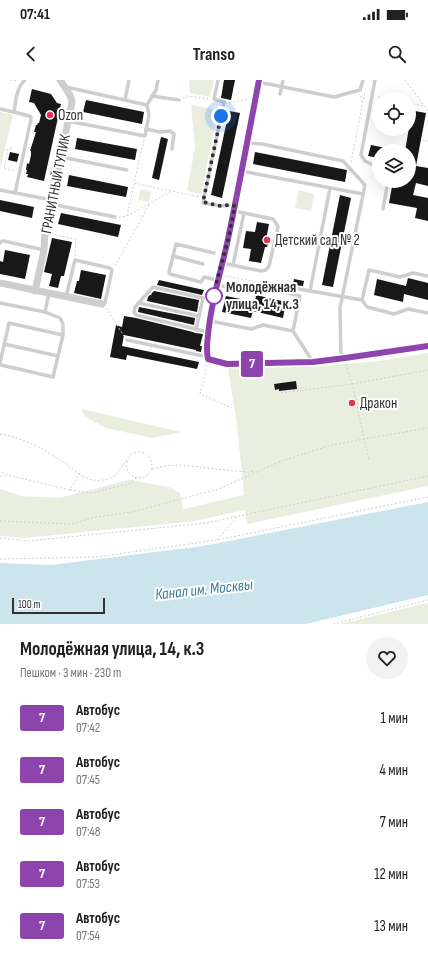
<!DOCTYPE html>
<html lang="ru">
<head>
<meta charset="utf-8">
<style>
  body { margin:0; font-family:"Sofia Sans Condensed",sans-serif; background:#f2f2f2; color:#202124; height:100vh; display:flex; flex-direction:column; font-size:15px; white-space:nowrap }
  * { box-sizing:border-box; margin:0 }
  p { font-size:13px; color:#757577 }
  .icon { flex:none; width:22px; height:22px; fill:none; stroke:currentColor; stroke-width:2; stroke-linecap:round; stroke-linejoin:round }
  .map { position:relative; height:544px; overflow:hidden }
  .details { display:flex; flex-direction:column; background:#fff; flex:1 }
  .details>* { flex:none }
  .badge { padding:0 8px; border-radius:3px; font-size:14px; line-height:26px }
  .controls { position:absolute; left:372px; top:12px; display:grid; gap:8px }
  .controls a { display:grid; place-items:center; width:44px; height:44px; border-radius:50%; background:#fff; box-shadow:0 4px 16px #0002; font-size:20px }
  .scale { position:absolute; left:12px; bottom:10px; width:93px; box-sizing:border-box; padding-left:4px; border:2px solid #313131; border-top:0; font-size:11px; line-height:14px; white-space:nowrap; color:#313131; -webkit-text-stroke:3px #fff; paint-order:stroke }
  .you { position:absolute; width:20px; height:20px; margin:-10px; border:3px solid #fff; border-radius:50%; background:#1a73e8; box-shadow:0 0 0 6px #1a73e833 }
  .map>.badge { position:absolute; translate:-50% -50%; box-shadow:0 0 0 2px #fff }
  .round { display:grid; place-items:center; flex:none; width:42px; height:42px; border-radius:21px; background:#f2f2f2 }
  .overview { display:flex; align-items:center; justify-content:space-between; height:68px; padding:0 20px }
  h1 { font-size:19px; font-weight:700; line-height:30px }
  ul { padding:0; list-style:none }
  li { display:flex; align-items:center; gap:12px; height:52px; padding:0 20px }
  li div { flex:1 }
  li b { display:block; font-size:15px }
  li em { font-style:normal }
  li .badge { min-width:44px; font-weight:700; text-align:center }
  .status { display:flex; justify-content:space-between; align-items:center; height:28px; padding:0 20px; background:#fff; direction:ltr }
  .status svg { height:11px; fill:currentColor }
  header { display:flex; justify-content:space-between; align-items:center; height:52px; padding:0 20px; background:#fff; font-size:18px; font-weight:700 }
  .map>svg:first-child { display:block }
  .green { fill:#e9eedf }
  .water { fill:#cbe4ee }
  .building { fill:#181818 }
  .lines { fill:none; stroke-linecap:round; stroke-linejoin:round }
  .path { stroke:#cecece; stroke-width:1; stroke-dasharray:2 2; stroke-linecap:butt }
  .lane { stroke:#cecece; stroke-width:3.5 }
  .street { stroke:#cecece; stroke-width:7 }
  .line-casing { stroke:#fff; stroke-width:9 }
  .line { stroke:#8e44ad; stroke-width:6 }
  .walk { stroke:#313131; stroke-width:4; stroke-dasharray:0 7.2 }
  .poi-dot { fill:#e93252; stroke:#fff; stroke-width:1.5 }
  .stop-dot { fill:#fff; stroke:#8e44ad; stroke-width:2 }
  .labels { text-anchor:middle; dominant-baseline:central; stroke-width:4; stroke-linejoin:round; paint-order:stroke }
  .poi-label { font-size:15px; fill:#313131; stroke:#fff; text-anchor:start }
  .street-label { font-size:15px; fill:#313131; stroke:#fff }
  .stop-label { font-size:15px; font-weight:bold; fill:#313131; stroke:#fff; text-anchor:start }
  .water-label { font-size:16px; font-style:italic; fill:#3c7c96; stroke:#fff }
</style>
</head>
<body>
<div class="status"><b>07:41</b><svg viewBox="0 0 49 12"><path d="M0 12V9h3v3zM5 12V6h3v6zM10 12V3h3v9zM15 12V0h3v12zM26 1h20v11H26zM47 4h2v5h-2z"/></svg></div>
<header><svg class="icon" aria-label="back" viewBox="0 0 24 24"><path d="M15 5l-7 7 7 7"/></svg>Transo<svg class="icon" aria-label="search" viewBox="0 0 24 24"><circle cx="10" cy="10" r="6"/><path d="M15 15l6 6"/></svg></header>
<div class="map">
<svg width="428" height="544" viewBox="0 0 428 544">
  <rect width="100%" height="100%" fill="#fff"/>
  <g class="green">
    <path d="M189,0h25l-4,17 -20,-4z"/>
    <path d="M191,25l27,5 -17,84 -14,-3 8,-44z"/>
    <path d="M0,32l13,3 -13,54z"/>
    <path d="M141,109l10,3 -2,10 -11,-2z"/>
    <path d="M299,110l15,4 -3,17 -16,-3z"/>
    <path d="M428,273v133l-181,38 -2,-14 -50,11 -171,17 -24,-2v-47l21,7 38,2 70,-18 40,7 11,6 3,16 61,-14 -7,-70 -9,-57 81,-1 70,-6z"/>
    <path d="M82,329l99,23 -29,6 -46,-10 -22,-12z"/>
    <path d="M428,523v21h-89z"/>
  </g>
  <path class="water" d="M428,422v93l-122,29h-306v-61l51,2 152,-19z"/>
  <g class="building">
    <path d="M224,0h11l-4,20 -10,-2z"/>
    <path d="M32,9l19,5 6,9 4,1 -17,77 -17,-4 1,-3h-2l1,-4h-1l1,-7 2,1 2,-9v-4h-1l6,-19h-2l2,-7h1l1,-2h1l2,-8 -7,-12 -5,-1z"/>
    <path d="M86,20l58,12 -2,12 -59,-12z"/>
    <path d="M409,30l17,3 -10,53 12,2v18l-12,-3 -3,12 15,3v23l-13,-3 2,-10 -28,-5 4,-22h16v-30h-4l5,-29h-1z"/>
    <path d="M229,31l11,2 -18,85 -11,-3z"/>
    <path d="M161,57l7,2 -9,41 -7,-2z"/>
    <path d="M77,58l60,11 -2,11 -60,-11z"/>
    <path d="M371,65l20,4v2h-12v7l-11,-2z"/>
    <path d="M10,72l9,2 -2,8 -9,-2z"/>
    <path d="M255,72l92,18 -2,12 -92,-18z"/>
    <path d="M69,95l59,12 -2,10 -59,-11z"/>
    <path d="M340,115l11,3 -18,89 -11,-2z"/>
    <path d="M0,120l34,7 -2,11 -32,-7z"/>
    <path d="M61,133l60,12 -3,12 -60,-13z"/>
    <path d="M257,142l12,2 -3,16 3,1 -2,6h-2l-4,16 -12,-2 2,-12 -8,-1 3,-17 9,1z"/>
    <path d="M52,158l20,4 -8,34h-3l-3,12 -9,-2 3,-12 -8,-2z"/>
    <path d="M5,170l25,5 -5,24 -25,-5v-13l3,1z"/>
    <path d="M81,190l25,5 -5,24 -27,-6 3,-12h2z"/>
    <path d="M408,198l20,5v17l-24,-6 -1,8 -29,-7 3,-16 29,7z"/>
    <path d="M294,199l10,2 -1,5 -10,-1z"/>
    <path d="M159,200l45,10 -2,5 -45,-10z"/>
    <path d="M154,211l45,9 -2,12 -50,-11 1,-4 2,-2h1l1,-2z"/>
    <path d="M256,215l30,7 -3,16 -30,-7 -2,7 -29,-6 4,-16 29,6z"/>
    <path d="M139,227l56,11 -1,7 -56,-13z"/>
    <path d="M124,236l12,2 57,14 2,1 8,1 -3,12h2l-1,6 -5,-1v-1l-72,-15 -2,11 77,16 -2,7 -70,-14 -1,5 -16,-3 6,-32 6,2z"/>
    <path d="M296,301l1,8 -18,2v-2l-4,1 -1,-6z"/>
  </g>
  <g class="lines">
    <g class="path">
      <path d="M10,0l8,1"/>
      <path d="M405,0l23,31"/>
      <path d="M361,16l1,7"/>
      <path d="M378,17l9,2"/>
      <path d="M183,18l5,-2 21,3"/>
      <path d="M229,23l19,-4"/>
      <path d="M409,23l14,3"/>
      <path d="M144,60l-10,43 66,14"/>
      <path d="M423,60l5,1"/>
      <path d="M12,68l-4,1 -4,19 11,3"/>
      <path d="M351,82l14,-70"/>
      <path d="M127,136l43,-24"/>
      <path d="M119,137l8,-1 7,-32"/>
      <path d="M51,154l23,5 2,1 -1,16"/>
      <path d="M115,186l35,-63"/>
      <path d="M225,196l38,7"/>
      <path d="M106,228l18,28"/>
      <path d="M346,284l6,20 17,76"/>
      <path d="M207,285l-7,29 32,14"/>
      <path d="M281,313l71,-9 76,-14"/>
      <path d="M0,354c29,5 57,22 79,40l-9,16 -62,-15 -8,-3"/>
      <path d="M152,389l13,-3 16,-1 53,6 15,1 4,-1 2,2"/>
      <path d="M79,394c4,2 10,6 14,6 4,1 16,0 18,-2 9,-5 12,-14 18,-21 4,-6 14,-7 19,-1 3,2 4,7 4,11 -3,17 -29,14 -25,-6"/>
      <path d="M0,396h5"/>
      <path d="M70,410l22,3 39,-10 5,-5"/>
      <path d="M237,437l-20,23 211,-43"/>
      <path d="M0,441l72,3 24,-7 36,-5 87,-23 60,-27 49,-16 36,-7 64,-11"/>
      <path d="M0,458l28,3 178,-18 222,-47"/>
      <path d="M0,479l96,-2 121,-17"/>
      <path d="M333,544l95,-24"/>
    </g>
    <g class="lane">
      <path d="M218,0l-4,19 10,3 -21,101 18,3 9,-1 5,1"/>
      <path d="M375,0l-14,75 4,6 14,7"/>
      <path d="M258,2l76,15 26,-7 3,-10"/>
      <path d="M66,7l81,18"/>
      <path d="M280,14l3,-14"/>
      <path d="M152,16l27,4"/>
      <path d="M125,20l4,-20"/>
      <path d="M0,29l14,3"/>
      <path d="M68,41l77,15 4,-21 -2,-10 9,-15 2,-10"/>
      <path d="M146,49l14,3 10,-1 4,3 -2,15"/>
      <path d="M247,63l15,1 81,17 22,24 -25,123 1,50"/>
      <path d="M61,77l66,13"/>
      <path d="M241,91l122,23"/>
      <path d="M0,110l52,10"/>
      <path d="M15,113l16,-74v-2l-2,-1 -15,-4c2,-11 2,-24 11,-32"/>
      <path d="M51,124l64,13"/>
      <path d="M383,129l5,-28"/>
      <path d="M0,163l2,-2h2l40,9"/>
      <path d="M214,173l-38,-9 -7,28 1,2 31,8 3,-5 13,3"/>
      <path d="M173,176l30,8"/>
      <path d="M222,183l39,8 5,-1 3,-4 9,-39 -2,-4 -3,-4 -39,-8"/>
      <path d="M233,185l11,-52"/>
      <path d="M299,209l63,11 5,7 27,7 14,-5 20,4"/>
      <path d="M310,211l20,-103"/>
      <path d="M66,217l9,-37 35,8 2,2 -7,33 -1,1h-2"/>
      <path d="M362,220l7,-30 31,7 13,-4 15,3"/>
      <path d="M0,223l45,9 15,6 3,6v11l-10,42 -52,-12 -1,-2 9,-40 54,12"/>
      <path d="M139,223l60,13"/>
      <path d="M45,232l4,-19"/>
      <path d="M210,241l41,8 12,-4 30,6 7,-35 -32,-8 -17,4 -33,-7"/>
      <path d="M196,250l7,-32 -50,-11 -18,20 -1,5 2,3 72,17"/>
      <path d="M293,251l20,31"/>
      <path d="M127,260l81,17"/>
      <path d="M4,264l54,12"/>
    </g>
    <g class="street">
      <path d="M259,0c-10,53 -20,106 -31,159 -7,32 -17,63 -20,96 -1,9 -2,16 0,24l19,5 86,-2 32,-4 83,-12"/>
      <path d="M0,203l102,21"/>
      <path d="M35,211l9,-41 1,-18 6,-28 21,-102 -2,-7 -10,-15"/>
    </g>
  </g>
  <g class="lines">
    <g class="line-casing">
      <path id="line" d="M259,0c-10,53 -20,106 -31,159 -7,33 -17,62 -20,96 -1,8 -2,16 0,24l19,5 86,-2 32,-4 83,-12"/>
    </g>
    <use href="#line" class="line"/>
    <path class="walk" d="M214,216l2,-12 12,-44 7,-34 -5,-1 -9,1 -18,-4 18,-86"/>
  </g>
  <g class="poi-dot">
    <circle cx="50" cy="35" r="4"/>
    <circle cx="267" cy="160" r="4"/>
    <circle cx="352" cy="323" r="4"/>
  </g>
  <circle class="stop-dot" cx="214" cy="216" r="8"/>
  <g class="labels">
    <g class="poi-label">
      <text x="58" y="35">Ozon</text>
      <text x="275" y="160">Детский сад № 2</text>
      <text x="360" y="323">Дракон</text>
    </g>
    <g class="street-label">
      <text transform="translate(56 104) rotate(-79)">ГРАНИТНЫЙ ТУПИК</text>
    </g>
    <g class="stop-label">
      <text x="226" y="207">Молодёжная<tspan x="226" dy="17">улица, 14, к.3</tspan></text>
    </g>
    <g class="water-label">
      <text transform="translate(204 510) rotate(-6)">Канал им. Москвы</text>
    </g>
  </g>
</svg>
<div class="controls">
<a><svg class="icon" aria-label="locate" viewBox="0 0 24 24"><circle cx="12" cy="12" r="6"/><path d="M12 2v4M12 18v4M2 12h4M18 12h4"/></svg></a>
<a><svg class="icon" aria-label="layers" viewBox="0 0 24 24"><path d="M12 4l9 5-9 5-9-5zM3 14l9 5 9-5"/></svg></a>
</div>
<div class="scale">100 m</div>
<div class="you" style="left:221px;top:36px"></div>
<b class="badge" style="left:252px;top:284px;background:#8e44ad;color:#fff">7</b>
</div>
<section class="details">
<div class="overview"><div><h1>Молодёжная улица, 14, к.3</h1><p>Пешком · 3 мин · 230 m</p></div><a class="round"><svg class="icon" aria-label="heart" viewBox="0 0 24 24"><path d="M12 20l-8-8c-3-5 5-10 8-4 3-6 11-1 8 4z"/></svg></a></div>
<ul>
<li><span class="badge" style="background:#8e44ad;color:#fff">7</span><div><b>Автобус</b><p>07:42</p></div><em>1 мин</em></li>
<li><span class="badge" style="background:#8e44ad;color:#fff">7</span><div><b>Автобус</b><p>07:45</p></div><em>4 мин</em></li>
<li><span class="badge" style="background:#8e44ad;color:#fff">7</span><div><b>Автобус</b><p>07:48</p></div><em>7 мин</em></li>
<li><span class="badge" style="background:#8e44ad;color:#fff">7</span><div><b>Автобус</b><p>07:53</p></div><em>12 мин</em></li>
<li><span class="badge" style="background:#8e44ad;color:#fff">7</span><div><b>Автобус</b><p>07:54</p></div><em>13 мин</em></li>
</ul>
</section>
</body>
</html>
